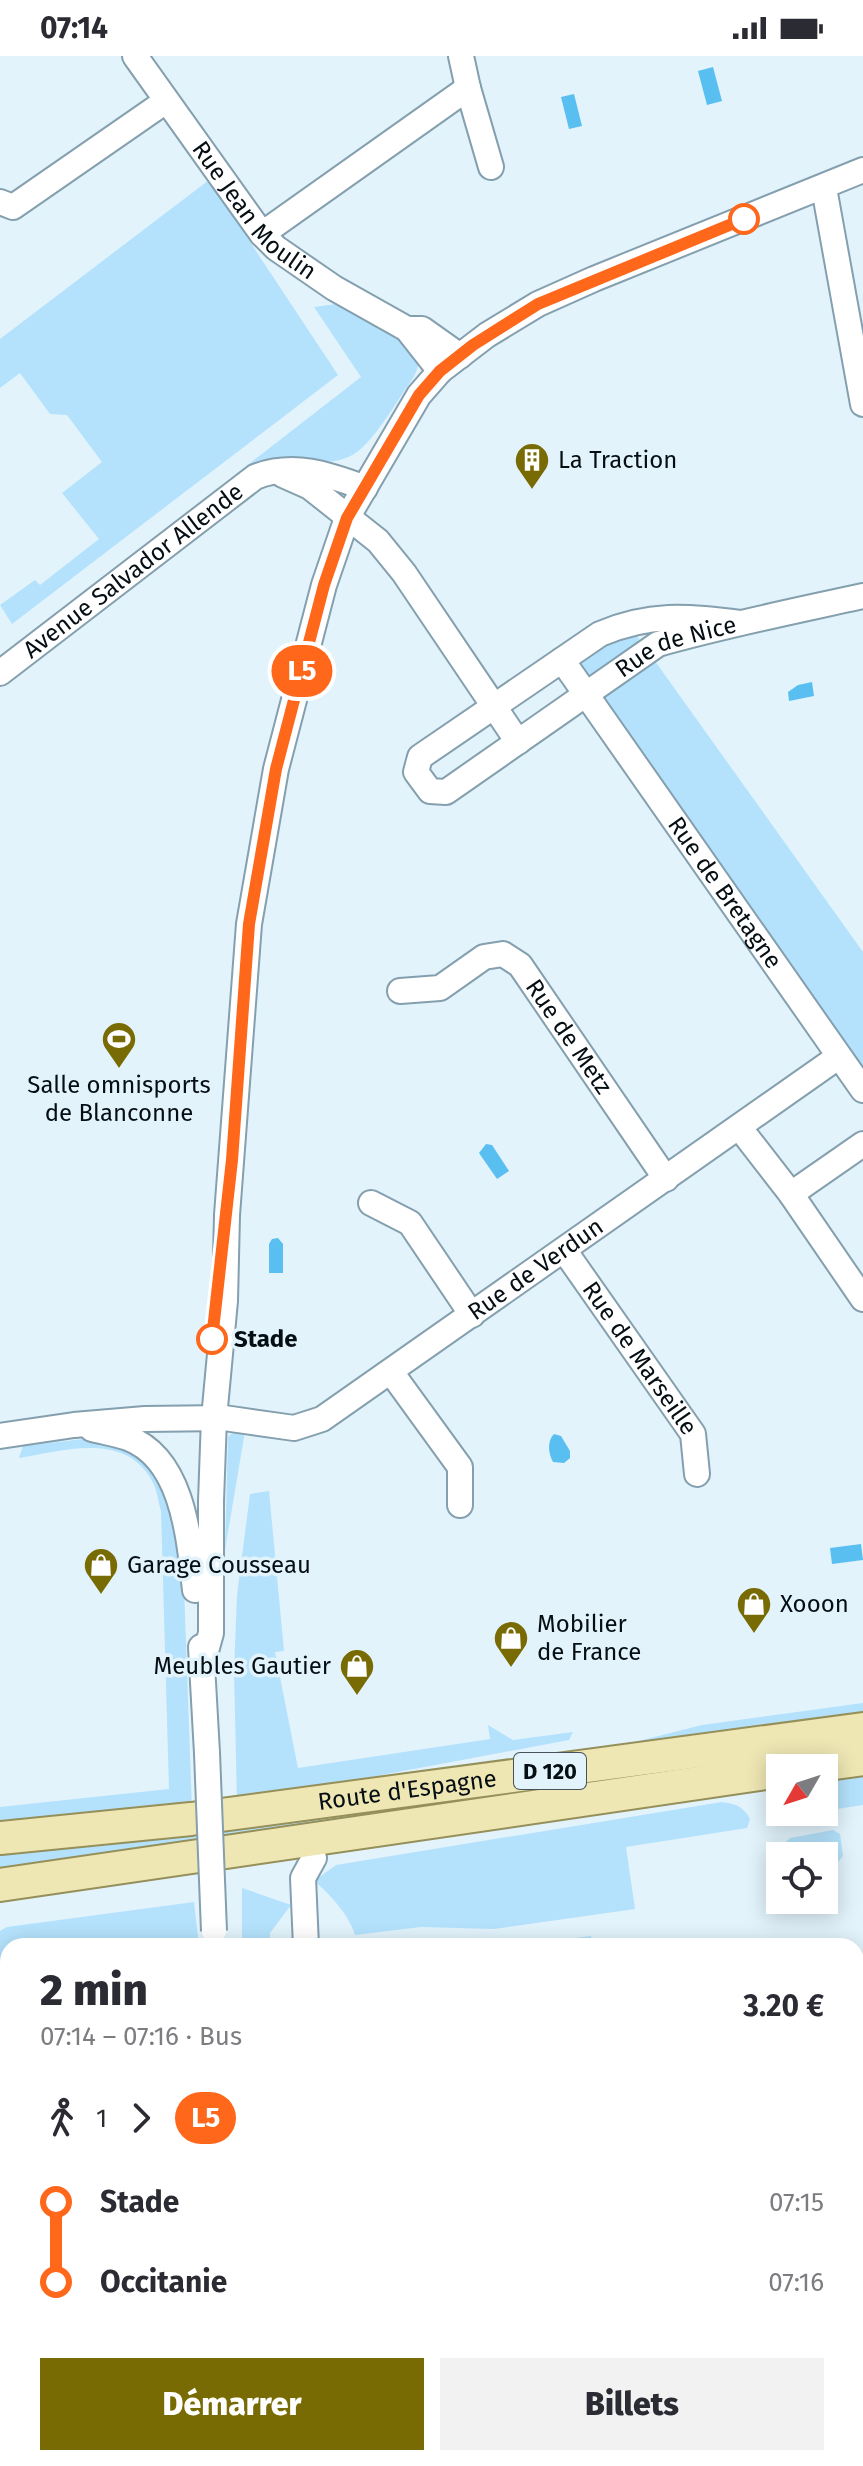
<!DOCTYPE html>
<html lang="fr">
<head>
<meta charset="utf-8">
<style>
  body { margin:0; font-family:"Fira Sans",sans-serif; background:#f2f2f3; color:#2b2b33; height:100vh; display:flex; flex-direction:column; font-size:30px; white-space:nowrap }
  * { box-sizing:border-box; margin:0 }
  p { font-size:26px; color:#7c7c81 }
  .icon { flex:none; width:44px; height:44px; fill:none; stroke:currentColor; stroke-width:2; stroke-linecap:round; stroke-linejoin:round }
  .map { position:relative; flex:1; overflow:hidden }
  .sheet { position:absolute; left:0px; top:1882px; width:864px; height:528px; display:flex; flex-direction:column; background:#fff; border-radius:24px 24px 0 0; box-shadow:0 4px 20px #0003 }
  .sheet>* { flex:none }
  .badge { padding:0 16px; border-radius:26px; font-size:28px; line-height:52px }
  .needle { width:52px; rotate:231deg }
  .fabs { position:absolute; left:766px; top:1698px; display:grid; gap:16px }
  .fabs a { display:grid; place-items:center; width:72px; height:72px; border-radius:0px; background:#fff; box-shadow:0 4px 20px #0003; font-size:40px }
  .map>.badge { position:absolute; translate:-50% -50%; box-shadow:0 0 0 4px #fff }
  .legs { display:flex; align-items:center; gap:12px; height:88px; padding:0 40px; font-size:26px }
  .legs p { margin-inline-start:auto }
  .head { display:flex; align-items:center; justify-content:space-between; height:136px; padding:0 40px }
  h1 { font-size:44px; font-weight:800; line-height:60px }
  .cta { display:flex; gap:16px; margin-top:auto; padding:16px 40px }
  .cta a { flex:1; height:92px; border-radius:0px; background:#796b04; color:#fff; font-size:32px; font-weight:800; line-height:92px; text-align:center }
  .cta a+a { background:#f2f2f3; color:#2b2b33 }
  ul { padding:0 40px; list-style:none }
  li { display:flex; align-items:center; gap:28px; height:80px; font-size:30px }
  li i { display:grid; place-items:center; width:12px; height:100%; margin:0 10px; background:currentColor }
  li i::after { content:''; width:20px; height:20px; margin:-10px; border:6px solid; border-radius:50%; background:#fff }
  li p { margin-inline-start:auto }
  li:first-child i { background:linear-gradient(#0000 50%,currentColor 0) }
  li:last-child i { background:linear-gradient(currentColor 50%,#0000 0) }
  .status { display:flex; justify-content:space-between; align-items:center; height:56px; padding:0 40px; background:#fff; direction:ltr }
  .status svg { height:22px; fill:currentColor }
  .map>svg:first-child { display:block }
  .green { fill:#b4e2fc }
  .water { fill:#59bff1 }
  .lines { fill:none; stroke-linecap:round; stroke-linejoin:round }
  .minor-casing { stroke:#849fae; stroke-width:28 }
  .major-casing { stroke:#958f5a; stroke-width:36 }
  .minor { stroke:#fff; stroke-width:24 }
  .major { stroke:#eee6b3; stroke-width:32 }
  .minor-bridge-casing { stroke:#849fae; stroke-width:28; stroke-linecap:butt }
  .minor-bridge { stroke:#fff; stroke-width:24 }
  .line-1-casing { stroke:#fff; stroke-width:18 }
  .line-1 { stroke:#ff671b; stroke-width:12 }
  .stop-1-dot { fill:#fff; stroke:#ff671b; stroke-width:4 }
  .labels { text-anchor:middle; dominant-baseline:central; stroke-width:7; stroke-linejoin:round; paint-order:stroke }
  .shield { fill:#e2f3fc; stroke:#475359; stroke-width:2 }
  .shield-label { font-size:22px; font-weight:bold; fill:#050e13 }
  .street-label { font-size:24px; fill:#050e13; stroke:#e2f3fc }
  .poi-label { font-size:24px; fill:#050e13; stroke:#e2f3fc; text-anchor:start }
  .stop-label { font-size:24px; font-weight:bold; fill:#050e13; stroke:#e2f3fc; text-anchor:start }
</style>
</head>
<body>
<div class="status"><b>07:14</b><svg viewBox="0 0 49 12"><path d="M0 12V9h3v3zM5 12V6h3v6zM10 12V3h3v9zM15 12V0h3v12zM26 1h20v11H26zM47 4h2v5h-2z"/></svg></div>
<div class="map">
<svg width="863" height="2410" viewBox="0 0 863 2410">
  <rect width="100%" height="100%" fill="#e2f3fc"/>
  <g class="green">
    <path d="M209,124l129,195 -326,249 -12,-19 35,-25 5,5 59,-46 -37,-46 40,-31 -35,-47 -17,-1 -30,-41 -20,15v-49z"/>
    <path d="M336,248c19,2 70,33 80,50 5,9 1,16 -3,24 -15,21 -36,59 -56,74 -26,19 -56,4 -85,8 -13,2 -22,8 -33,15l-3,-1 125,-97 -47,-70z"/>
    <path d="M627,566l236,330v135l-301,-427z"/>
    <path d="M235,1374l10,1 -20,119 3,-113z"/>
    <path d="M92,1382l29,5 30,22 20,38 13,84 8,223 -192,10v-13l169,-18 -8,-278c-3,-10 -4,-22 -9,-30 -27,-50 -89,-30 -133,-23l4,-12z"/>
    <path d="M269,1435l15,160 -9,1 23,116 192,-29 -2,-14 25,15 60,-8 -4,8 -332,62 -3,-131 3,-76 13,-101z"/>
    <path d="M863,1647v12l-252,33 91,-23z"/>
    <path d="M863,1682v9l-863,126v-23l103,-4z"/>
    <path d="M863,1715v34l-39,6v-35z"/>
    <path d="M722,1746c14,2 21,4 28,17l-3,9 -121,19 9,62 -141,20 -73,-2 -66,8c-6,-20 -25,-41 -41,-54l22,-16z"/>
    <path d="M833,1774l7,4 3,22 -5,6 -14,3v-9h-38l-2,-12 6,-6z"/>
    <path d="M242,1832l49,17 -21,28v13h-28z"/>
    <path d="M194,1846l5,44h-191v355l-8,-7v-363l7,-4z"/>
    <path d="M591,1880l1,10h-80z"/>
    <path d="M258,2402h64v8h-63z"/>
  </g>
  <g class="water">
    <path d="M713,11l9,34 -15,4 -9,-34z"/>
    <path d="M574,38l8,32 -13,3 -8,-32z"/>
    <path d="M812,626l2,14 -25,5 -1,-9 10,-7z"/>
    <path d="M486,1088l6,1 17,26 -12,8 -18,-26z"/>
    <path d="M278,1182l5,6v29h-14v-29l3,-5z"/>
    <path d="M554,1378l7,2 9,15v7l-6,5 -11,-1c-5,-9 -6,-21 1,-28z"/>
    <path d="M861,1488l2,16 -31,4 -2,-16z"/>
  </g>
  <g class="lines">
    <g class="minor-casing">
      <g id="minor">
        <path id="s1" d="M135,0l127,178 14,14 58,40 73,41 33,42"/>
        <path d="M461,0l7,32"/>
        <path d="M824,132l39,216"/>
        <path d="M0,146l13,5 153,-106"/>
        <path d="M262,178l206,-146 23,79"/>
        <path d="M407,273h15l38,27"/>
        <path d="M283,419l27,12 68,54 26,32 114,169"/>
        <path id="s2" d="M740,567c-53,-7 -91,-10 -140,11l-180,123 -4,15 14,19 16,1 212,-148c67,-19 137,-33 205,-48"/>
        <path id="s3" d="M562,604l301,430"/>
        <path id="s4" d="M0,617l255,-196c38,-15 73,-3 110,11"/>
        <path id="s5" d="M400,935l40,-3 44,-31 19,-3 17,11 146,214"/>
        <path d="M739,1071l52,67 72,105"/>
        <path d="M791,1138l72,-50"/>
        <path d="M371,1147l39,20 62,92"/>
        <path id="s6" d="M564,1194l129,184 4,40"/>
        <path d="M391,1316l69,95v38"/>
        <path d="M92,1373c11,3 25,5 36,9 56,21 61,102 67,152"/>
        <path id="s7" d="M0,1380l74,-11 71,-6 79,-1 70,10 28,-9 516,-362"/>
        <path d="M201,1591l6,106"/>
        <path d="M203,1606l8,-29v-132l3,-83 11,-117 2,-86 22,-291 27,-155 48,-184 23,-67 72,-123 21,-24 47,-36 51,-31 56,-25 269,-109"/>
        <path d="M306,1890l-3,-68 11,-20"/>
        <path d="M0,2257l8,6"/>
        <path d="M0,2299l8,5"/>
        <path d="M188,2402h22"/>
        <path d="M248,2402l2,8"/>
        <path d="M335,2402v8"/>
      </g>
    </g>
    <g class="major-casing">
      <g id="major">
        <path d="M799,1712l64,-9"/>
        <path id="s8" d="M0,1782l191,-19 672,-90"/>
        <path d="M0,1829l780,-114"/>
      </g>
    </g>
    <use href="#minor" class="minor"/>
    <use href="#major" class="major"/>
    <g class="minor-bridge-casing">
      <path id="minor-bridge" d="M207,1697l7,178"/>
    </g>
    <use href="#minor-bridge" class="minor-bridge"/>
  </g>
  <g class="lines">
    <g class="line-1-casing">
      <path id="line-1" d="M212,1283l20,-179 17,-236 27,-155 48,-184 23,-67 72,-123 21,-24 33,-26 65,-41 206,-85"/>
    </g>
    <use href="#line-1" class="line-1"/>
  </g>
  <defs>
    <g id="building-pin" transform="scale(1.8)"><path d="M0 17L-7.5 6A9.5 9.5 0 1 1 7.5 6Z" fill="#796b04" stroke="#e2f3fc"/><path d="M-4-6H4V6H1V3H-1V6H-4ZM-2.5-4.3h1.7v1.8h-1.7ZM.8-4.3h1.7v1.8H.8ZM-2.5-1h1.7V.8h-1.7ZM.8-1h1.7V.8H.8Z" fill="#fff"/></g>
    <g id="stadium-pin" transform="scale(1.8)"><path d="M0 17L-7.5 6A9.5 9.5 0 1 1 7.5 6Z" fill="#796b04" stroke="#e2f3fc"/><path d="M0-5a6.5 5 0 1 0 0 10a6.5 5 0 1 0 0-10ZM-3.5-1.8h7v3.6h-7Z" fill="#fff"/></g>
    <g id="shop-pin" transform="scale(1.8)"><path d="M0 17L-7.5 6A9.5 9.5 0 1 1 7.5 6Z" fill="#796b04" stroke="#e2f3fc"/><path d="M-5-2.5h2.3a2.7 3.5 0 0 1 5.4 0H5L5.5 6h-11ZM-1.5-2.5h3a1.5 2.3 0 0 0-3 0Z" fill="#fff"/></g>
  </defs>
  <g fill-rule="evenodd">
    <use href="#building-pin" x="532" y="404"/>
    <use href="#stadium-pin" x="119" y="983"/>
    <use href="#shop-pin" x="101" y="1509"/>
    <use href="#shop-pin" x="754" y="1548"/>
    <use href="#shop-pin" x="511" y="1582"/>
    <use href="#shop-pin" x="357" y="1610"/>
  </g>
  <g class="stop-1-dot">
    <circle cx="744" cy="163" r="14"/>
    <circle cx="212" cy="1283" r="14"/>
  </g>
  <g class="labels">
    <rect class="shield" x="514" y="1697" width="72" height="36" rx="6"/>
    <g class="shield-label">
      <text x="550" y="1715">D 120</text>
    </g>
    <g class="street-label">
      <text stroke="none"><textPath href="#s1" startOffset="196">Rue Jean Moulin</textPath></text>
      <text stroke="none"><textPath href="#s4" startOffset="168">Avenue Salvador Allende</textPath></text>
      <text stroke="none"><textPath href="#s2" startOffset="690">Rue de Nice</textPath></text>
      <text stroke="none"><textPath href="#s3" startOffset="284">Rue de Bretagne</textPath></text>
      <text stroke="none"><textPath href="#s5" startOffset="220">Rue de Metz</textPath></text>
      <text stroke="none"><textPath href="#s7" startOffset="586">Rue de Verdun</textPath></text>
      <text stroke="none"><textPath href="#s6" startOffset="132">Rue de Marseille</textPath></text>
      <text stroke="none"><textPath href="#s8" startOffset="410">Route d'Espagne</textPath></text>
    </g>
    <g class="poi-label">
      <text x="558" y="404">La Traction</text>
      <text x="119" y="1029" text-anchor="middle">Salle omnisports<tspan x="119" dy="28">de Blanconne</tspan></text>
      <text x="127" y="1509">Garage Cousseau</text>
      <text x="780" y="1548">Xooon</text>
      <text x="537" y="1568">Mobilier<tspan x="537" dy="28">de France</tspan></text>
      <text x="331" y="1610" text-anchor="end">Meubles Gautier</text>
    </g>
    <g class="stop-label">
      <text x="234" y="1283">Stade</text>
    </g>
  </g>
</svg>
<div class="fabs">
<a><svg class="needle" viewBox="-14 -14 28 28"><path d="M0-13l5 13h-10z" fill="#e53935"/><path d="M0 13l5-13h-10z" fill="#7c7c81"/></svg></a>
<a><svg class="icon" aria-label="locate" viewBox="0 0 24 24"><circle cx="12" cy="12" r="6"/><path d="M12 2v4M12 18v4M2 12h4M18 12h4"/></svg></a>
</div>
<b class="badge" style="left:302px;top:615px;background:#ff671b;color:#fff">L5</b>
<section class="sheet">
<div class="head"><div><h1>2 min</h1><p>07:14 – 07:16 · Bus</p></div><b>3.20 €</b></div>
<div class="legs"><svg class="icon" aria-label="walk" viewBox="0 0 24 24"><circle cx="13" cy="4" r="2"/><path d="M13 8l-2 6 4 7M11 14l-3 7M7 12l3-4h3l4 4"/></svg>1<svg class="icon" aria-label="forward" viewBox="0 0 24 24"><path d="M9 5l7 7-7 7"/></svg><b class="badge" style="background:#ff671b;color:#fff">L5</b></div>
<ul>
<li><i style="color:#ff671b"></i><b>Stade</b><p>07:15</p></li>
<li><i style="color:#ff671b"></i><b>Occitanie</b><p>07:16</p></li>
</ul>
<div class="cta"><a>Démarrer</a><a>Billets</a></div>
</section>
</div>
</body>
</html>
